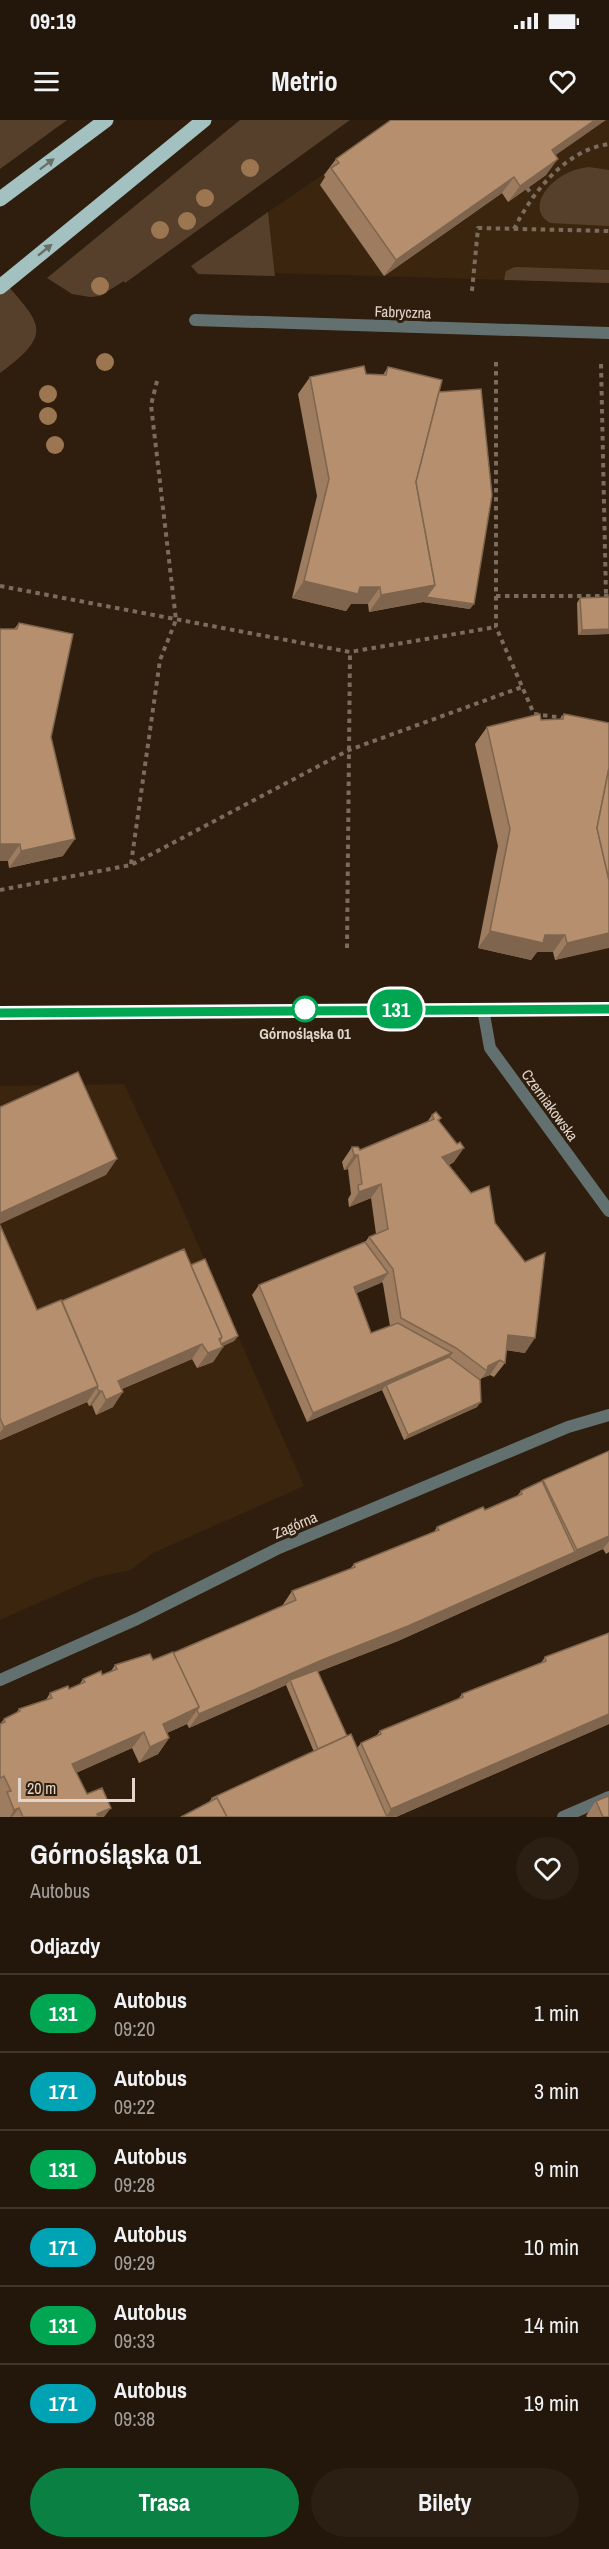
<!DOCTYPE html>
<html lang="pl">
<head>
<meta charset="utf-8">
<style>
  body { margin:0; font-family:"Archivo Narrow",sans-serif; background:#2b1f13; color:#f1f3f6; height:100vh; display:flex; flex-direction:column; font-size:22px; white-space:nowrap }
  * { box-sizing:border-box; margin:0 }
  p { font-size:20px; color:#a39f9c }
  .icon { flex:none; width:33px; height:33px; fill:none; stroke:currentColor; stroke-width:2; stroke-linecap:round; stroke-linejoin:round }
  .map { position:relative; height:1697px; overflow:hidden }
  .details { display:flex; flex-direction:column; background:#23160a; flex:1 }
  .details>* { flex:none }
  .badge { padding:0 12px; border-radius:20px; font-size:21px; line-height:39px }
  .scale { position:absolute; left:18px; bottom:15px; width:117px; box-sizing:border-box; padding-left:6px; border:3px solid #e2d6cc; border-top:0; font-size:16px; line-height:21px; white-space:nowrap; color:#e2d6cc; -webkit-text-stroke:4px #2f1e0d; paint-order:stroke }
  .map>.badge { position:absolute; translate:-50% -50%; box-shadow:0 0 0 3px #fff }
  h2 { padding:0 30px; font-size:22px; line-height:54px }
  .round { display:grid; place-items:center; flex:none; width:63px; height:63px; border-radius:32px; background:#2b1f13 }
  .head { display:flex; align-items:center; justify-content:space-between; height:102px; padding:0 30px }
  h1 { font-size:28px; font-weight:700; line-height:45px }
  .button { display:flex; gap:12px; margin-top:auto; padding:12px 30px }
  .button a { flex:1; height:69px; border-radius:36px; background:#0b8043; color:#fff; font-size:24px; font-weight:700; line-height:69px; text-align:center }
  .button a+a { background:#2b1f13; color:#f1f3f6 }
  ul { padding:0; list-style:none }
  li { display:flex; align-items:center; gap:18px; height:78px; padding:0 30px; border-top:2px solid #40352b }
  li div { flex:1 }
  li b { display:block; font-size:22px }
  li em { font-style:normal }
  li .badge { min-width:66px; font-weight:700; text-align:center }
  .status { display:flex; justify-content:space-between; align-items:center; height:42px; padding:0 30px; background:#23160a; direction:ltr }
  .status svg { height:16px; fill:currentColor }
  header { display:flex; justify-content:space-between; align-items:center; height:78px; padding:0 30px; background:#23160a; font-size:27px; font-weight:700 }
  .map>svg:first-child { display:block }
  .built { fill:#3c250f }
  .green { fill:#57402b }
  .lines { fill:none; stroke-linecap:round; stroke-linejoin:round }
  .path { stroke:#7b6c5e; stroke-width:4; stroke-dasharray:4.5 4.5; stroke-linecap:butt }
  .lane { stroke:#627170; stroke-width:12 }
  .street { stroke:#627170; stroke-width:12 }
  .secondary { stroke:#869e9d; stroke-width:12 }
  .primary { stroke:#a2c1c0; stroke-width:15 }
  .tree { fill:#9c7551 }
  .wall { fill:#9d7c5f; fill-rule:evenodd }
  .shaded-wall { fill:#7f654d }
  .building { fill:#b6906e; stroke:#7f654d; stroke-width:1.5 }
  .oneway { fill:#687066 }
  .line-casing { stroke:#fff; stroke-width:14 }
  .line { stroke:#00a651; stroke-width:9 }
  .stop-dot { fill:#fff; stroke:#00a651; stroke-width:3 }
  .labels { text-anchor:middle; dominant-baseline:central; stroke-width:6; stroke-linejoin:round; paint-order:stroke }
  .street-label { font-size:15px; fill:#e2d6cc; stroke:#2f1e0d }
  .stop-label { font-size:15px; font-weight:bold; fill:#e2d6cc; stroke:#2f1e0d }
</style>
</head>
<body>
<div class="status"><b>09:19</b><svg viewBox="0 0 49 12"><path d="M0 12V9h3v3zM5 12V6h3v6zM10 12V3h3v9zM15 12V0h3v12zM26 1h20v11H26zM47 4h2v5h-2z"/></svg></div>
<header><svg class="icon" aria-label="menu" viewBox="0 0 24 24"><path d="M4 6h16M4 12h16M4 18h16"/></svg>Metrio<svg class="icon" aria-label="heart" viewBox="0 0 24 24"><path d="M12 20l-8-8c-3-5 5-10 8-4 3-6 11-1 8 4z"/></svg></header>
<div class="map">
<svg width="609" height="1697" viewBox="0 0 609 1697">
  <rect width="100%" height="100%" fill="#2f1e0d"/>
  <g class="built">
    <path d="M403,0h206v163l-334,-10 -7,-61z"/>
    <path d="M124,964l55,117 125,285 -151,67 -22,17 -34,7 -97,43v-534z"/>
  </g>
  <g class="green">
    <path d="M0,0h67l-67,49z"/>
    <path d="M240,0h110l-225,163 -1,-2 -24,15 -10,1 -18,-3 -25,-16z"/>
    <path d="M589,47l20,3v56l-59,-3c-25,-16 1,-44 20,-51 6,-3 13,-4 19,-5z"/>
    <path d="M268,92l7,64 -77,-2 -7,-8z"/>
    <path d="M515,147l94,3v13l-105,-3 2,-9z"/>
    <path d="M0,156c38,47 58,55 0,97z"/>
  </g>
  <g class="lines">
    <g class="path">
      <path d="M527,68l6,8"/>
      <path d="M514,109c18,-36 51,-79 95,-85"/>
      <path d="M472,171l6,-63 131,3"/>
      <path d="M496,242v265l38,87 30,4"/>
      <path d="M601,244l5,232"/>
      <path d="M0,466l350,66 146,-25"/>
      <path d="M496,476h113"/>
      <path d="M131,744l29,-204 16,-40 -25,-215 6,-24"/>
      <path d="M0,770l131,-25 218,-115 173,-63"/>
      <path d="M347,828l3,-296"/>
    </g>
    <path class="lane" d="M563,1697l46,-20"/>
    <g class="street">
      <path d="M195,200l414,13"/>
      <path d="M483,889l7,39 119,163"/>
      <path d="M0,1560l137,-61 142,-71 289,-121 41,-12"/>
    </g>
    <path class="secondary" d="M0,893l609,-4"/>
    <g class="primary">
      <path d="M0,79l106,-79"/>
      <path d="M0,167l204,-167"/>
    </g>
  </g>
  <g class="tree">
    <circle cx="250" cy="48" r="9"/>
    <circle cx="205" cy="78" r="9"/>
    <circle cx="187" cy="101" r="9"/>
    <circle cx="160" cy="110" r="9"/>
    <circle cx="100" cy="166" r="9"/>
    <circle cx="105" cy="242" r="9"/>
    <circle cx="48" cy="274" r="9"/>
    <circle cx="48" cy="296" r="9"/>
    <circle cx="55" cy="325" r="9"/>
  </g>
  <g class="wall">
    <path d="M555,36l-9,19 -38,27 -6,-9 -118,83 -64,-91 5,-8 -1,-2 12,-16z"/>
    <path d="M388,247l51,25 31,217 -47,-7 -54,10 -1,-8h-17l-5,7 -54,-13 25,-102 -19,-102 12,-17 56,-3 17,1z"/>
    <path d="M609,477v37l-31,1 -1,-32 3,-5z"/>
    <path d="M19,503l32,114 12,119 -54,12 -1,-7h-8v-232h14z"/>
    <path d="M564,594l45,9v224l-54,13 -2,-8h-16l-6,8 -53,-12 20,-102 -23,-102 12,-17 54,-7 19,-1z"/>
    <path d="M432,995l9,3 -2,3 15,41 -5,3 46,58 30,130 -19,-3 -1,13 -11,14 -4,-2 -8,3 -2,2 -3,27 -73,33 -22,-50 -75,32 -55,-127 7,-10 106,-43 4,-5 7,-3 -5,-36 -22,9 -1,-8 3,-5 -3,-25 -4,1 -2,-8 10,-15 8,3 67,-28zM382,1162l1,2 7,42 -19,7 -15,-40z"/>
    <path d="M0,1105l37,85 25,-9 129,-36 47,71 -4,5 -12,5 1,1 -10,15 -16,6 -5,-9 -70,30 -9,18 -17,8 -4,-10 -3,1 -2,-4 -87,38z"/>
    <path d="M609,1331v101l-3,2 -3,-5 -205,92 -80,31 29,64 10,12 4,-5 16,-8 3,-4 78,-32 4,-5 79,-31 4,-6 64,-24v91l-213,93 -187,-15 3,-4 102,-46 -28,-67 -97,43 -2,-4 -20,9 2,5 -11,16 -19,9 -7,-15 -56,25 11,21 17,23h-104v-93l4,-5 12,-6 3,-4 27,-9 4,-7 19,-4 10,-4 4,-6 19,-4 9,-4 4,-6 38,-5 20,-7 109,-47 10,-15 58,-22 4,-5 80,-32 3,-5 48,-17 32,-14 4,-5 21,-9 1,-2z"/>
    <path d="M596,1681l13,16h-22l-1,-1z"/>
  </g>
  <g class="shaded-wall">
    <path d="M595,0h11l-66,46 12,-16z"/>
    <path d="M558,39l-12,16 -38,27 12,-16z"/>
    <path d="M514,57l-12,16 -118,83 12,-16z"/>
    <path d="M304,461l56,6h20l-12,17h-17l-5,7 -54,-13z"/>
    <path d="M435,465l39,19 -4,5 -47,-7 -54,10 12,-17z"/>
    <path d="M609,509v5l-31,1 4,-5z"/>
    <path d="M75,719l-12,17 -54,12 12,-17z"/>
    <path d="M0,724h20l-12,17h-8z"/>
    <path d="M490,811l55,4h20l-12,17h-16l-6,8 -53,-12z"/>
    <path d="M609,813v15l-54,12 12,-17z"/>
    <path d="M464,1028l-10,14 -22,9 10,-14z"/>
    <path d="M354,1035h4l-10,14 -4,1z"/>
    <path d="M117,1039l-11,16 -106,49v-11z"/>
    <path d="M381,1064l-10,14 -22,9 10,-15z"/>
    <path d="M388,1153l-7,10 -33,14 6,-10z"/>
    <path d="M508,1215l27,3 -10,15 -27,-4z"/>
    <path d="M238,1216l-4,5 -25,12 10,-14 3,-2z"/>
    <path d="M202,1224l-10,15 -85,36 11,-14z"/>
    <path d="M223,1227l-10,15 -16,6 11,-15z"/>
    <path d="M452,1233l-6,10 -60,22 -4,5 -75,32 6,-9z"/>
    <path d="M500,1240l-10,15 -8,3 5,-7 1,-5z"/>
    <path d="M98,1266l-11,16 -87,38v-7l4,-6z"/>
    <path d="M99,1271h3l-10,14 -3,1z"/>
    <path d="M123,1272l-10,15 -17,8 10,-15z"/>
    <path d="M481,1282l-4,5 -73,33 4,-5z"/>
    <path d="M609,1416v5l-6,8 -205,92 -86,33 -22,6 -4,5 -97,43 10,-14 123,-54 253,-108 2,-2z"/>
    <path d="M199,1587l-12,17 -36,16 12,-16z"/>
    <path d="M609,1594v10l-213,93h-10l5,-8z"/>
    <path d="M144,1612l-12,16 -72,32 12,-16z"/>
    <path d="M169,1618l-11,16 -19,9 11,-16z"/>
    <path d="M19,1688l-7,9h-2l4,-7z"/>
    <path d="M111,1688l-7,9h-9l2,-3z"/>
  </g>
  <g class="building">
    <path d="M391,0h204l-43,30 6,9 -38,27 -6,-9 -118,83 -65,-92 8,-5 -3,-4z"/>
    <path d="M364,246l2,8 20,1 2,-8 54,13 -26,102 19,103 -54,10 -1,-8h-20l-2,7 -54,-13 25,-102 -19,-102z"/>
    <path d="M481,269l11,106 -18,109 -48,-7 9,-12 -19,-103 23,-90z"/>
    <path d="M609,477v32l-27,1 -2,-32z"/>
    <path d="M19,503l54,11 -22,103 24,102 -54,12 -1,-7h-20v-215h17z"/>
    <path d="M540,594l1,6 22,-1 1,-5 45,9v45l-12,60 12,52v53l-42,10 -2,-8h-20l-2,8 -53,-12 20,-102 -23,-102z"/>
    <path d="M609,648v112l-12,-52z"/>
    <path d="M78,952l39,87 -117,54v-106z"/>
    <path d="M436,992l5,6 -3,2 19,24 3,-2 4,6 -22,9 29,36 18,-7 6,37 30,39 20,-9 -10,85 -27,-3 -3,28 -5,-3 -12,6 -1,5 -31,-23 -55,-30 -8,-49 -24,-32 19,-8 -7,-45 -22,8 -1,-7 4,-1 -4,-29h-4l-2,-8h6l2,3 74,-31 -2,-4z"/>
    <path d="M0,1105l37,85 24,-10 37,86 -94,41 -4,-9z"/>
    <path d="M365,1122l23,31 -34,14 17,46 27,-10 54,30 -139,60 -54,-128z"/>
    <path d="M184,1129l38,88 -3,2 4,8 -15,6 -6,-9 -84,37 5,11 -17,8 -4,-9h-3l-2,-3 1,-2 -36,-85z"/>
    <path d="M205,1139l33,77 -17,8 -1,-4 2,-3 -31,-72z"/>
    <path d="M449,1237l31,23 1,22 -73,33 -22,-50z"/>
    <path d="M609,1331v85l-32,14 -34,-70z"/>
    <path d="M542,1361l33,71 -167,74 -86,34 -123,54 -2,-4 2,-3 -26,-54 123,-53 -4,-9 63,-24 -1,-3 85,-34 -2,-3 46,-20 2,3 37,-16 -1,-3z"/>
    <path d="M609,1513v81l-218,95 -30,-66 20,-9 -1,-3 83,-34 -1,-3 84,-33 -1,-4z"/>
    <path d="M173,1532l26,55 -36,17 6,14 -19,9 -6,-15 -72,32 15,30 15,-6 9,20 -14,6 1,3h-75l-4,-9 -5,2 -7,-18 4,-1 -7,-15 -3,2 -1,-2v-52l5,-2 -1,-3 16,-8 -1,-2 33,-11 -2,-5 18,-7 1,3 16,-7 -2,-3 18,-8 1,4 15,-6 -2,-4 35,-11 3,6z"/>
    <path d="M317,1550l30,66 -29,13 -28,-69z"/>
    <path d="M351,1614l36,83h-160l-10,-19 -4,2 -1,-2z"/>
    <path d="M609,1676v21h-6l-7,-16z"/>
    <path d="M217,1678l10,19h-46z"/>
  </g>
  <defs><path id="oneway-solid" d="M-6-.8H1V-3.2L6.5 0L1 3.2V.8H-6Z" transform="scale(1.5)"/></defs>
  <g class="oneway">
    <use href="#oneway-solid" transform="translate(47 44) rotate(-37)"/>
    <use href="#oneway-solid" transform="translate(45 130) rotate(-39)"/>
  </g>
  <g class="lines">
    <g class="line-casing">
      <path id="line" d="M0,893l609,-4"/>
    </g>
    <use href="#line" class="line"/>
  </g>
  <circle class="stop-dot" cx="305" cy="889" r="12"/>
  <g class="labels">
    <g class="street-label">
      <text transform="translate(403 192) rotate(2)">Fabryczna</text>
      <text transform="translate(550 985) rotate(54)">Czerniakowska</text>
      <text transform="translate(295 1405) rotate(-23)">Zagórna</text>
    </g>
    <g class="stop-label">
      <text x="305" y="913">Górnośląska 01</text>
    </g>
  </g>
</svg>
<div class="scale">20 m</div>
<b class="badge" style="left:396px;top:889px;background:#00a651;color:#fff">131</b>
</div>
<section class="details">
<div class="head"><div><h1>Górnośląska 01</h1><p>Autobus</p></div><a class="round"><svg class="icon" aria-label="heart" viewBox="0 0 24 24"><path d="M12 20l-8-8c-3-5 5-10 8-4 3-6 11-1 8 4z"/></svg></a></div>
<h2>Odjazdy</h2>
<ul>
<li><span class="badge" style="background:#00a651;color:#fff">131</span><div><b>Autobus</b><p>09:20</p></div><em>1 min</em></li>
<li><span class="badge" style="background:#00a3b4;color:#fff">171</span><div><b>Autobus</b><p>09:22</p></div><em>3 min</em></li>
<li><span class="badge" style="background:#00a651;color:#fff">131</span><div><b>Autobus</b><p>09:28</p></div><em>9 min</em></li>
<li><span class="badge" style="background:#00a3b4;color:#fff">171</span><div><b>Autobus</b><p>09:29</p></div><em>10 min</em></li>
<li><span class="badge" style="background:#00a651;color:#fff">131</span><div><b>Autobus</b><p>09:33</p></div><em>14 min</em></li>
<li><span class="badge" style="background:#00a3b4;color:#fff">171</span><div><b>Autobus</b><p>09:38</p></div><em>19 min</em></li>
</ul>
<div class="button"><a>Trasa</a><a>Bilety</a></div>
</section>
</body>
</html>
